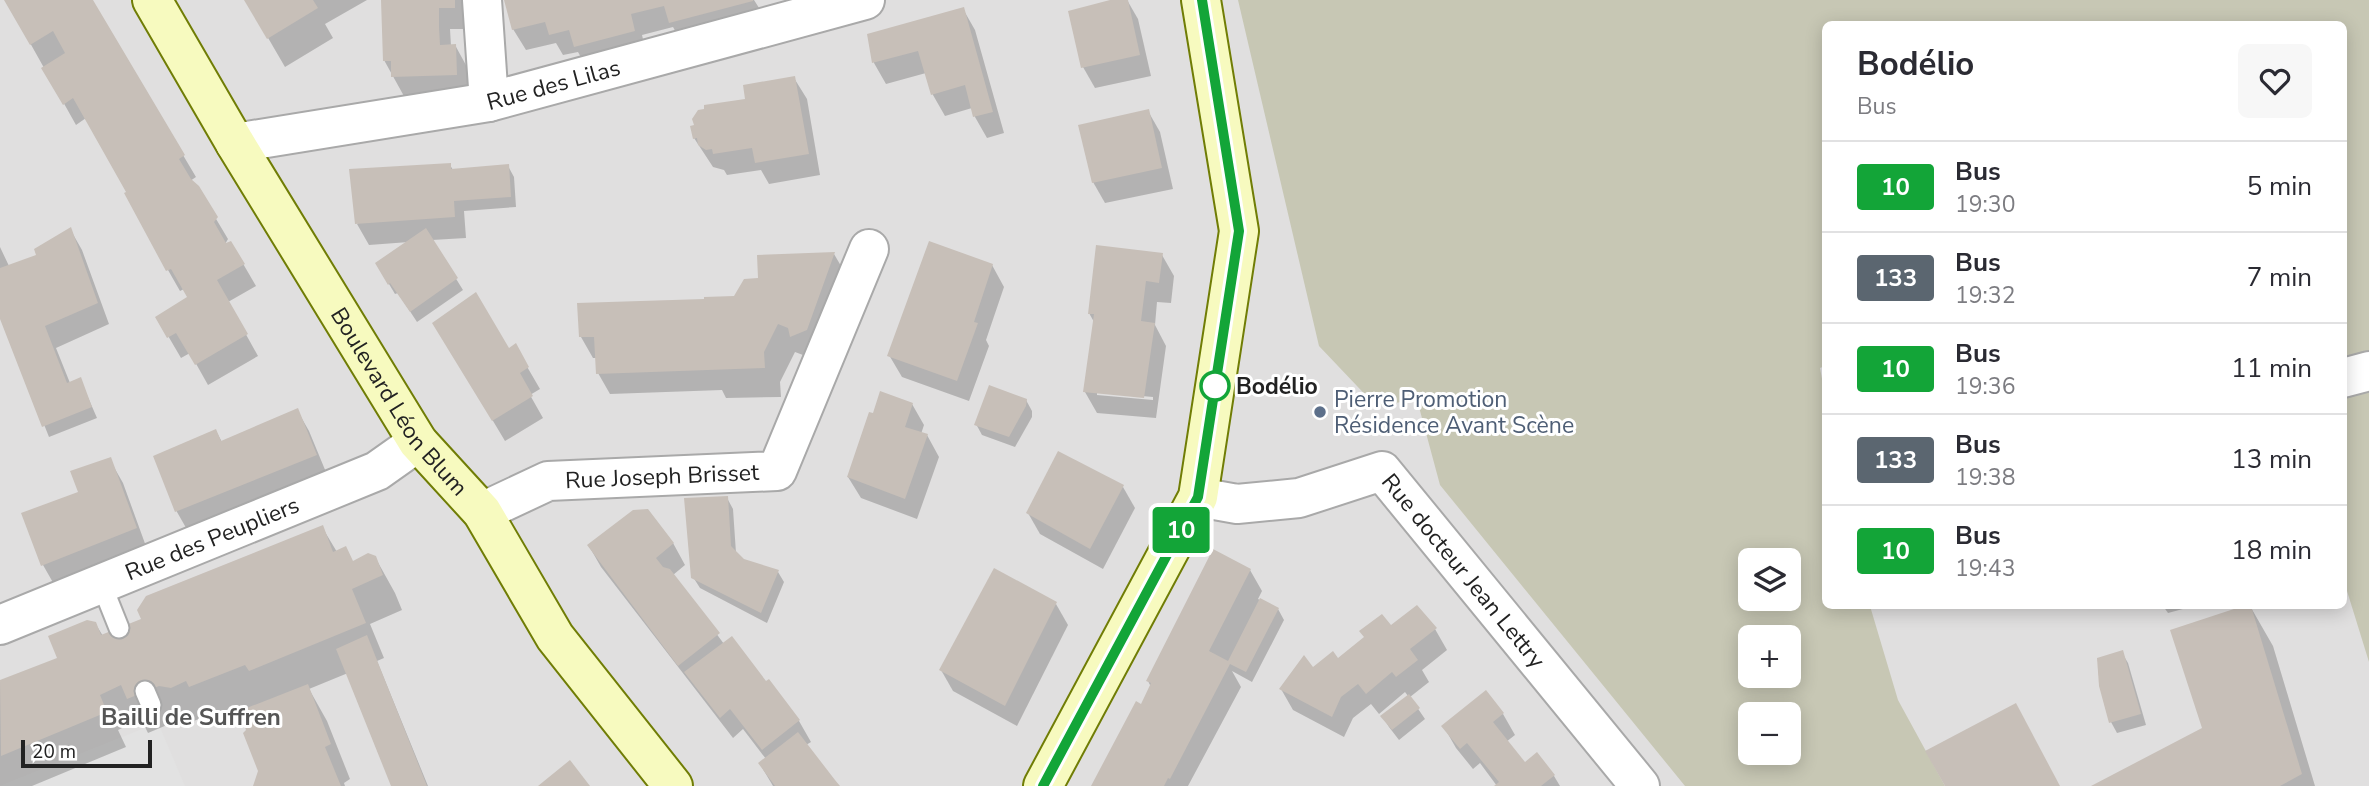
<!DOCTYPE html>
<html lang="fr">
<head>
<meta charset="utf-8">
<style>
  body { margin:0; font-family:"Nunito Sans",sans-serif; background:#f7f7f7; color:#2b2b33; height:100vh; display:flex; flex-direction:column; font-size:26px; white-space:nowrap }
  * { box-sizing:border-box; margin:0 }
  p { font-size:23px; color:#7c7c81 }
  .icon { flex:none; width:38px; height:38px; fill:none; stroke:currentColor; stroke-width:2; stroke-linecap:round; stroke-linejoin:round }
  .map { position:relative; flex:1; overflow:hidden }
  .sheet { position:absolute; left:1822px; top:21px; width:525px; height:588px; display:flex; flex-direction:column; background:#fff; border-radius:10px; box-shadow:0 4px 18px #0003 }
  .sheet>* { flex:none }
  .badge { padding:0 14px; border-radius:5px; font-size:24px; line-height:46px }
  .buttons { position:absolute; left:1738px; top:548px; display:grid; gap:14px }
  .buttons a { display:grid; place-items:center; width:63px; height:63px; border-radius:10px; background:#fff; box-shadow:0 4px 18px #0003; font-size:35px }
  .scale { position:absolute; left:21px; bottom:18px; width:131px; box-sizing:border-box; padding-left:7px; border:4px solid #222; border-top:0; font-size:19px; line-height:24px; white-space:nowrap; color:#222; -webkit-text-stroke:5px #fff; paint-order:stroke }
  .map>.badge { position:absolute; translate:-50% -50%; box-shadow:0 0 0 4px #fff }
  .round { display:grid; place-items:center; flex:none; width:74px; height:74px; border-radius:10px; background:#f7f7f7 }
  .headline { display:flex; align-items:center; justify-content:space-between; height:119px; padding:0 35px }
  h1 { font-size:33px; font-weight:700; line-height:52px }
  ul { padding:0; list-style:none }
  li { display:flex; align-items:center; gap:21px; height:91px; padding:0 35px; border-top:2px solid #e1e1e2 }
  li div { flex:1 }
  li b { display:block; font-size:26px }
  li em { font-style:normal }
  li .badge { min-width:77px; font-weight:700; text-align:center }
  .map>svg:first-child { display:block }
  .residential { fill:#e0dfdf; fill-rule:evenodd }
  .construction { fill:#c7c7b4; fill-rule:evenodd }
  .parking { fill:#e2e2e2 }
  .shadow { fill:#0003; fill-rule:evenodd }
  .building { fill:#c7bfb8 }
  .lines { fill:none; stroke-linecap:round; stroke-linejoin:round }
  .lane-casing { stroke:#a9a9a9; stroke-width:23 }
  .street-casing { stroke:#a9a9a9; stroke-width:42 }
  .secondary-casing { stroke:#707d05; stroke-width:42 }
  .lane { stroke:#fff; stroke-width:19 }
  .street { stroke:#fff; stroke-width:38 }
  .secondary { stroke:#f7fabf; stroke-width:38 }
  .line-casing { stroke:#fff; stroke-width:16 }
  .line { stroke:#13a538; stroke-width:10 }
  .stop-dot { fill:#fff; stroke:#13a538; stroke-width:3.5 }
  .service-dot { fill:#5c6f8a; stroke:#fff; stroke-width:2.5 }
  .labels { text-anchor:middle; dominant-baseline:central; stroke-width:6; stroke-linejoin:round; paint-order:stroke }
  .street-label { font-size:23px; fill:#222; stroke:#fff }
  .stop-label { font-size:23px; font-weight:bold; fill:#222; stroke:#fff; text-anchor:start }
  .service-label { font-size:23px; fill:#4e5e75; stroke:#fff; text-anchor:start }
  .neighbourhood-label { font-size:24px; font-weight:bold; fill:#555; stroke:#fff }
</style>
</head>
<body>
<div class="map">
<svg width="2369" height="786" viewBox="0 0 2369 786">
  <rect width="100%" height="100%" fill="#f2efe9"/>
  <path class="residential" d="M0,0h2369v786h-2369zM1825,24h518v582h-518zM1750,560h38v38h-38zM1750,637h38v39h-38zM1750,714h38v38h-38z"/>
  <path class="construction" d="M1238,0h1131v662l-26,-84v-554h-518v342l-5,2 5,27v211h45l28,94 47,86h-260l-245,-301 -21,-78 -5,-7 -38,6 -57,-60zM1750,560h38v38h-38zM1750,637h38v39h-38zM1750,714h38v38h-38z"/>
  <path class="parking" d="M157,720l28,66h-185l147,-59z"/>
  <g class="shadow">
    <path d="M6,0h85l105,177 -6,4 7,6 31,52 -4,7 7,-3 25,43 -28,16 30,54 -50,29 -18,-32 -9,5 -24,-41 32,-19 -5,-9 -4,2 -12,-21 -39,-78 -43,-74 -10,7z"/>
    <path d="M246,0h121l-42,24 8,14 -48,29z"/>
    <path d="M383,0h83v29h-16l1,17 4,-1 12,22 1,29 -63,2 -21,-38z"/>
    <path d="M505,0h249l7,11 -79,32 -9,-16 -31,8 4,17 -59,16 -9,-16 -15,3 -7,-12 -30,7 -13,-21z"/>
    <path d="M1118,0h9l11,19 13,57 -56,12 -12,-21z"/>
    <path d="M963,9l12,21 29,103 -17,5 -12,-21 -3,-9 -27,8 -12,-21 -7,-22 -40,11 -12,-21 -5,-28z"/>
    <path d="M794,78l13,21 13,76 -51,9 -8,-14 -34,5 -3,-5 -11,-3 -19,-29 53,-38z"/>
    <path d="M1148,111l12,21 13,57 -68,14 -12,-21z"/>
    <path d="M450,165l3,5 55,-4 6,11 2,30 -52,4 2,27 -34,2 31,50 -46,32 -19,-29 -3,1 -18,-30 32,-22 -40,3 -12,-21z"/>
    <path d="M70,229l12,21 27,74 -53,24 14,35 10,-4 17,39 -48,19 -49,-123v-67l9,19 29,-10z"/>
    <path d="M834,254l17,29 -42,83 -6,-11 -8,-3 -15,30 1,15 -55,1 -4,-8 -112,4 -12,-21 -1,-15h-4l-12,-21 154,-39 25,-18z"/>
    <path d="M1162,255l12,21 -3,27 -14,-1 -2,23 11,21 -10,72 -59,-5 -12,-21 9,-70 -5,-9zM1097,392l56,5v3l-56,-5z"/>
    <path d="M992,265l12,22 -18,53 3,6 -20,55 -67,-24 -13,-22z"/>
    <path d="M447,344l61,6 7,-4 25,43 -10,6 13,23 -38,23z"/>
    <path d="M1026,400l6,11v6l-17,30 -33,-12 -6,-11z"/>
    <path d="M912,404l12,21 -3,9 6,1 12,22 -22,62 -56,-21 -13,-21z"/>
    <path d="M297,410l12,21 19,46 -139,56 -12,-21 -22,-55 61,-26 6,11z"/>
    <path d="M111,462l12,21 24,66 -92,37 -12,-21 -19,-51 56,-21z"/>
    <path d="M1123,487l12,21 -32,61 -63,-35 -12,-21z"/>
    <path d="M727,498l6,11 3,44 7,7 35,12 6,10 -17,41 -67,-35 -7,-11z"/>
    <path d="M322,527l15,25 16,10 22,-5 20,36 7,17 -32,14 14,34 -7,3 51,125h-35l-45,-113 -39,16 18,32 23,58 -6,4 1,3h-91l6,-14 -20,-63 -29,12 -4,-5 -16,6 -12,-2 -31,13 -7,-14 -23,11 8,17 -94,39h-32v-104l59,-23 36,-36 8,13 40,-16z"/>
    <path d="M673,543l12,22 -12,10 51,69 75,77 12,21 -5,3 32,41h-65l-13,-22 6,-5 -23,-30 -10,9 -132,-171 -12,-21z"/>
    <path d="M1250,570l12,21 -4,8 20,10 6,11 -32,62 -20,-11 9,16 -53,99h-95l49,-80 9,-19 -3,-6z"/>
    <path d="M1056,604l12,21 -51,101 -64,-35 -12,-21z"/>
    <path d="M2163,606h31l-26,7z"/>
    <path d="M2250,606l23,40 42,140h-220l109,-57 -32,-98z"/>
    <path d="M1390,627l45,2 12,21 -25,20 7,12 -19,15 15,22 -26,21 -10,-13 -6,-10 25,-21 -3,-4 -26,22 -8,-10 -18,14 -9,19 -51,-27 -12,-21 32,-20 25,-8z"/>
    <path d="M2122,653l6,10 18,62 -29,8 -6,-11z"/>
    <path d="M1503,714l12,21 -9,7 19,22 29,12 6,10h-63l-17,-23 -7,6 -17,-21 -12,-21z"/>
  </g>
  <g class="building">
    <path d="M4,0h89l92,155 -6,4 12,20 8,7 19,31 -4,5 12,21 5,-2 14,23 -28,16 31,54 -53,31 -19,-32 -9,5 -12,-21 32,-20 -16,-28 -5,2 -42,-78 2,-1 -53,-94 -10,7 -22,-37 24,-15 -12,-22 -23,14z"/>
    <path d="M244,0h69l5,8 -51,31z"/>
    <path d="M381,0h74v8h-16v19l1,18 16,-1 1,31 -66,2v-16h-8z"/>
    <path d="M504,0h249v1l-84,22 -5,-17 -33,8 4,17 -61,16 -5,-17 -20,5 -4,-13 -33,8z"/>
    <path d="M1110,0h18l12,55 -59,13 -13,-57z"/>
    <path d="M964,7l29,105 -20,5 -8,-32 -34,10 -13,-44 -46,12 -5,-29z"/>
    <path d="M795,76l14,78 -54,9 -3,-15 -39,6 -1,-5 -6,1 -8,-5 -1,-7 -4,1 -3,-13 4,-1 -2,-6 6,-9 6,-1v-4l41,-6 -2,-14z"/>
    <path d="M1149,109l13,59 -70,15 -14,-58z"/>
    <path d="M451,163v6l58,-5 2,33 -57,4 1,16 -100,7 -6,-55z"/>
    <path d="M71,227l27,76 -53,23 22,57 14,-6 11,30 -50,20 -42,-108v-51l36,-13 -2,-6z"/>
    <path d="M426,228l32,50 -48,34 -20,-29 -2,2 -13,-22z"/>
    <path d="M929,241l64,23 -19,58 4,1 -21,58 -70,-25z"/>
    <path d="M1096,245l67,8 -4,30 -13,-2 -5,40 14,2 -11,75 -61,-6 11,-78h-6z"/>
    <path d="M835,252l-28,78 -17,7 -2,-9 -10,-4 -14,28 1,16 -169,6 -2,-37h-15l-2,-34 127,-4v-2l30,-1 10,-17 14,-1 -1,-23z"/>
    <path d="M476,292l33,56 7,-5 13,24 -9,6 13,23 -41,25 -60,-98z"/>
    <path d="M989,385l38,14 -1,7 -17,31 -35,-12z"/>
    <path d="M880,391l33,12 -8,24 23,7 -23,65 -58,-22 22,-65 4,1z"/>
    <path d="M298,408l19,47 -142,57 -22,-56 63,-27 5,12z"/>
    <path d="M1058,451l66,34 -34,64 -64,-36z"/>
    <path d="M111,457l26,71 -96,38 -20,-53 57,-21 -8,-21z"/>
    <path d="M728,496l3,50 13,13 35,11 -18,43 -70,-35 -7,-80z"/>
    <path d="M648,509l26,34 -18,15 7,9 7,2 50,64 -42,33 -91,-121 46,-35z"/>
    <path d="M323,525l10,27 13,-6 7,15 15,-8 8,3 7,19 -31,14 14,34 -117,48 -4,-6 -56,22 -3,-6 -15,7 -12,-2 -32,13 -6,-14 -21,10 7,17 -106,44 -1,-76 57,-22 -9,-22 39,-16 9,2 5,13 40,-16 -4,-9 9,-14z"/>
    <path d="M1213,549l38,20 -42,82 19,10 32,-63 19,10 -33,64 -16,-8 -60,115 -2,-1 -4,8h-73l45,-85 5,3 10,-21 -5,-2z"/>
    <path d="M994,568l63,34 -52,104 -66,-36z"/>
    <path d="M1417,605l20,23 -27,21 8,11 -22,17 -4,-5 -26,22 -8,-10 -17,13 -9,20 -53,-28 25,-34 9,12 20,-16 5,7 26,-21 -5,-6 23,-17 9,11z"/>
    <path d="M2243,606h8l51,168 -22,12h-189l111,-58 -32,-98z"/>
    <path d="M367,635l60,151h-36l-55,-137z"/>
    <path d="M732,636l34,45 3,-2 31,41 -38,30 -32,-41 -10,9 -36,-46z"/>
    <path d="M2123,650l18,64 -32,9 -10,-37 -2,-28z"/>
    <path d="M308,684l23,60 -6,3 16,39h-88l5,-15 -15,-38 3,-3 -7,-19z"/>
    <path d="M1486,690l18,23 -11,9 32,40 12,-10 18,23 -14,11h-47l5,-4 -32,-39 -7,6 -19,-23z"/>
    <path d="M1409,694l11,14 -28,22 -12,-14z"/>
    <path d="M2016,703l44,83h-115l-20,-35z"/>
    <path d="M798,732l37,48 5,6h-65l-17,-23z"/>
    <path d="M570,760l20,26h-52z"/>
  </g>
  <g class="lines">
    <g class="lane-casing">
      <g id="lane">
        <path d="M101,583l18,45"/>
        <path d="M145,691l6,14"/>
      </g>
    </g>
    <g class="street-casing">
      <g id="street">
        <path d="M482,0l7,102"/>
        <path id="s1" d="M235,143l254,-41 376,-102"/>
        <path d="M2343,378l26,-7"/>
        <path id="s2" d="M1198,497l39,7 62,-6 83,-27 258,315"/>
        <path id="s3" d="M482,512l66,-31 229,-10 92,-222"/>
        <path id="s4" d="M0,625l377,-154 41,-29"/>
      </g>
    </g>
    <g class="secondary-casing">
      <g id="secondary">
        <path id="s5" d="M152,0l83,143 183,299 64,70 73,125 118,149"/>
        <path d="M1043,786l155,-289 41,-266 -38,-231"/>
      </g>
    </g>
    <use href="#lane" class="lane"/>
    <use href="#street" class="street"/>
    <use href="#secondary" class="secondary"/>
  </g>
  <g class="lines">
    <g class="line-casing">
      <path id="line" d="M1043,786l155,-289 41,-266 -37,-231"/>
    </g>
    <use href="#line" class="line"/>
  </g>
  <circle class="stop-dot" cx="1215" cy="386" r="14"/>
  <circle class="service-dot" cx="1320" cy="412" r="7"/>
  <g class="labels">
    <g class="street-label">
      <text stroke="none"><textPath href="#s1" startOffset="324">Rue des Lilas</textPath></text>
      <text stroke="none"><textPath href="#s5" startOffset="472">Boulevard Léon Blum</textPath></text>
      <text stroke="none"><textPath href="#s3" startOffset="187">Rue Joseph Brisset</textPath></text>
      <text stroke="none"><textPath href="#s4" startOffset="229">Rue des Peupliers</textPath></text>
      <text stroke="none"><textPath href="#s2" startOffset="318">Rue docteur Jean Lettry</textPath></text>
    </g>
    <g class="stop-label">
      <text x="1236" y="386">Bodélio</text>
    </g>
    <g class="service-label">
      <text x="1334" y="399">Pierre Promotion<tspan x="1334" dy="26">Résidence Avant Scène</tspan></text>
    </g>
    <g class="neighbourhood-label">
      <text x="191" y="717">Bailli de Suffren</text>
    </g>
  </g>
</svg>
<div class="buttons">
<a><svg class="icon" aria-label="layers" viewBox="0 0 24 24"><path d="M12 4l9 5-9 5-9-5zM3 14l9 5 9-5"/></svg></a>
<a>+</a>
<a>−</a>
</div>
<div class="scale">20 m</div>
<b class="badge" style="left:1181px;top:530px;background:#13a538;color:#fff">10</b>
<section class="sheet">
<div class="headline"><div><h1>Bodélio</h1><p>Bus</p></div><a class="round"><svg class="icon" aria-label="heart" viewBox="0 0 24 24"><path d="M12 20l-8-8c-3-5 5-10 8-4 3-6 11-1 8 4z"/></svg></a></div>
<ul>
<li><span class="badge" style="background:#13a538;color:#fff">10</span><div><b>Bus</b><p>19:30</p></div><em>5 min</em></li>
<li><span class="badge" style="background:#5b6670;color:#fff">133</span><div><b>Bus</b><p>19:32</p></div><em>7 min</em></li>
<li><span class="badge" style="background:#13a538;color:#fff">10</span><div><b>Bus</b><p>19:36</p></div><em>11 min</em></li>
<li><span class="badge" style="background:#5b6670;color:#fff">133</span><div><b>Bus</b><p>19:38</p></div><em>13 min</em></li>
<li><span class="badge" style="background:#13a538;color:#fff">10</span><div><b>Bus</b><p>19:43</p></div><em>18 min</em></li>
</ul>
</section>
</div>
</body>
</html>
